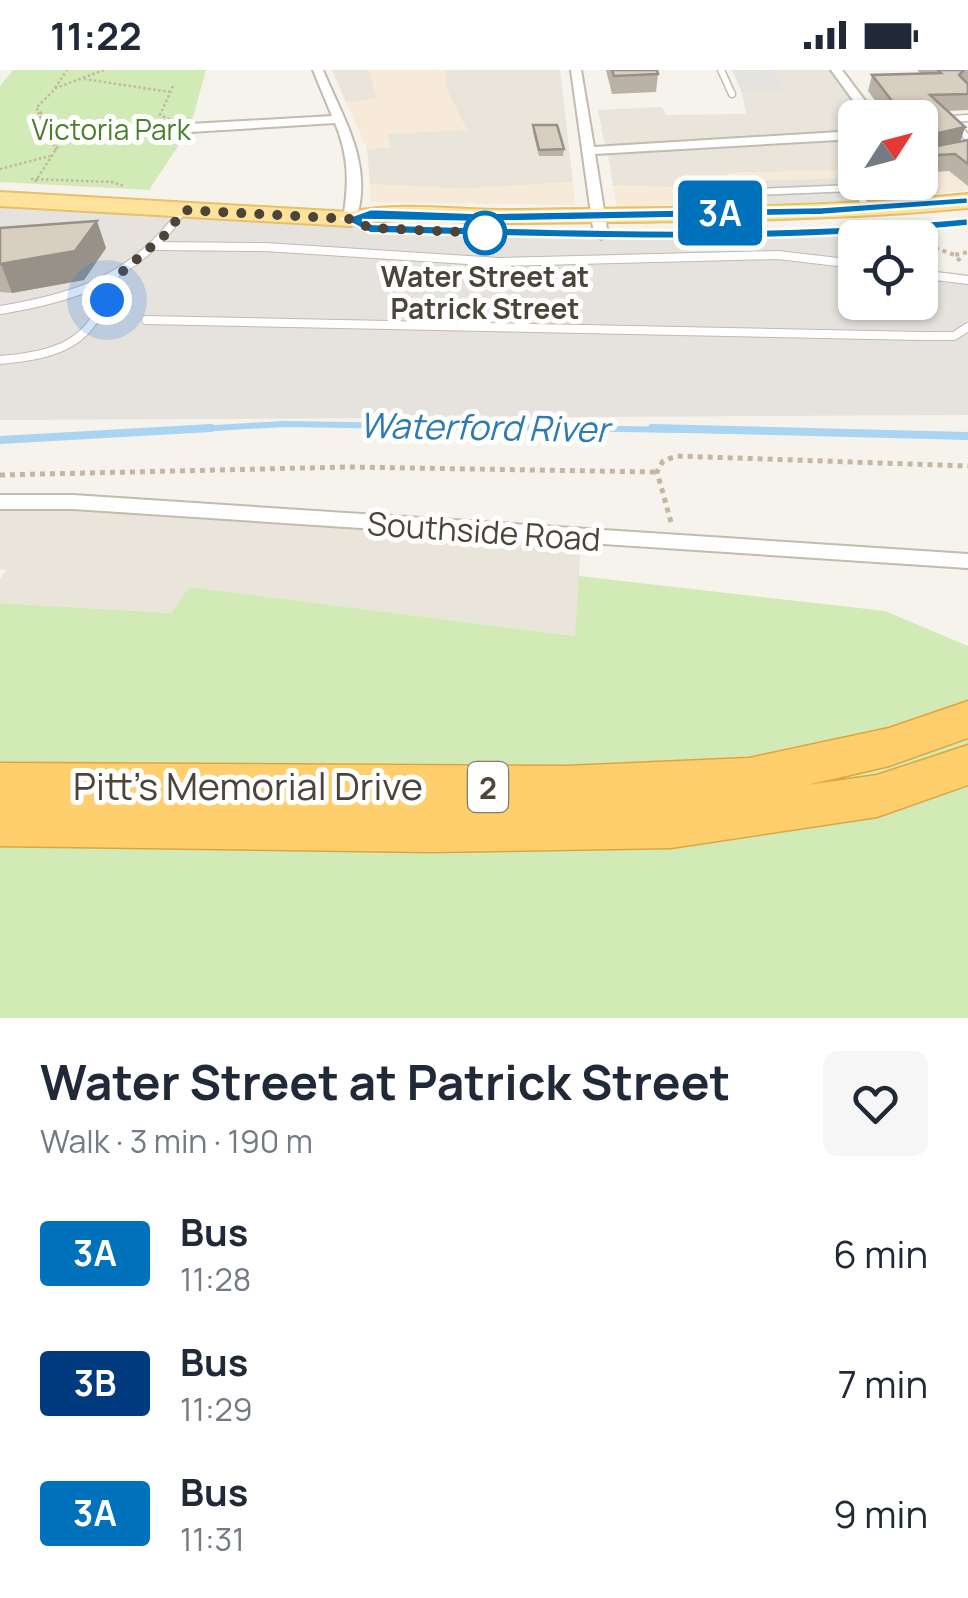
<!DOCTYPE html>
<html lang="en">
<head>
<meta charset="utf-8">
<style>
  body { margin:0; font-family:Manrope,sans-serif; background:#f6f6f7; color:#1f2937; height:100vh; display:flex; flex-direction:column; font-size:38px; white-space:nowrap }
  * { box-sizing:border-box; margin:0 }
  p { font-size:32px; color:#747a83 }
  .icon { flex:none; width:55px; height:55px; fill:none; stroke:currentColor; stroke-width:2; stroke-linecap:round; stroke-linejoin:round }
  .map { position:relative; height:948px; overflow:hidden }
  .drawer { display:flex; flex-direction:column; background:#fff; flex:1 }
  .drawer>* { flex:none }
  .badge { padding:0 20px; border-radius:8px; font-size:35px; line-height:65px }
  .needle { width:65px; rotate:54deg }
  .fabs { position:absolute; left:838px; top:30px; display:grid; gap:20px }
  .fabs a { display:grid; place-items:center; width:100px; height:100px; border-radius:15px; background:#fff; box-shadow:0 2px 8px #0004; font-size:50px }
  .you { position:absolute; width:50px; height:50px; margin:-25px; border:8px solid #fff; border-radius:50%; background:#1a73e8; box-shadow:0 0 0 15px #1a73e833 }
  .map>.badge { position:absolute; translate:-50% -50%; box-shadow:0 0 0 5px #fff }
  .round { display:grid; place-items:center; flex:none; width:105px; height:105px; border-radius:15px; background:#f6f6f7 }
  .summary { display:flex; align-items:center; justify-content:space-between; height:170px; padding:0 40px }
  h1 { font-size:48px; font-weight:700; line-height:75px }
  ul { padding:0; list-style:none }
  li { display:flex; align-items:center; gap:30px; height:130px; padding:0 40px }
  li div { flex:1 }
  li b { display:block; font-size:38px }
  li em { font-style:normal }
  li .badge { min-width:110px; font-weight:700; text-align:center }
  .status { display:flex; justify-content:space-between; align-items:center; height:70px; padding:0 50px; background:#fff; direction:ltr }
  .status svg { height:28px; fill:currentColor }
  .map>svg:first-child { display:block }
  .residential { fill:#eae5da }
  .commercial { fill:#f7ead8 }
  .industrial { fill:#e6e2dd }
  .green { fill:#d2eab5 }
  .parking { fill:#e5e3e0 }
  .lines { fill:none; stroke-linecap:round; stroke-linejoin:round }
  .stream-far1 { stroke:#a9d4f2; stroke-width:6 }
  .stream { stroke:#a9d4f2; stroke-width:8 }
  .lane-far1-casing { stroke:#c2bbae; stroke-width:9 }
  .lane-casing { stroke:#c2bbae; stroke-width:10 }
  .street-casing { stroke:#c2bbae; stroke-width:4 }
  .primary-casing { stroke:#e6c16a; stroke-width:4 }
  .highway-casing { stroke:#e0a43c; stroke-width:3 }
  .path-far2 { stroke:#c4b79f; stroke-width:2.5; stroke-dasharray:2.5 2.5; stroke-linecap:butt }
  .path-far1 { stroke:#c4b79f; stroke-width:4; stroke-dasharray:4 4; stroke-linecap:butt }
  .path { stroke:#c4b79f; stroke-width:5; stroke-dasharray:5 5; stroke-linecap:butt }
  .lane-far1 { stroke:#fff; stroke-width:6 }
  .lane { stroke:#fff; stroke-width:8 }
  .street { fill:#fff; fill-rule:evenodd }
  .primary { fill:#ffe39c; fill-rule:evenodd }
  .highway { fill:#ffcf6e; fill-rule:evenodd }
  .wall { fill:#bab2a6 }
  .shaded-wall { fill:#979187 }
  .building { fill:#d8cfc1; stroke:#979187; stroke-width:2.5 }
  .line { fill:#0072bc; stroke:#fff; stroke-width:2.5 }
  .walk { stroke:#4b4439; stroke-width:10; stroke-dasharray:0 18 }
  .stop-dot { fill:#fff; stroke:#0072bc; stroke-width:5 }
  .labels { text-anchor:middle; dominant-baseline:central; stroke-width:10; stroke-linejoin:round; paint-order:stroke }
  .far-park-label { font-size:28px; fill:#4a7f2a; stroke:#fff }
  .far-stop-label { font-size:28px; font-weight:bold; fill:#4b4439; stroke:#fff }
  .shield { fill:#fff; stroke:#817c74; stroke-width:2.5 }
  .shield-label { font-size:30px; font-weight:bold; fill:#4b4439 }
  .street-label { font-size:32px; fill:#4b4439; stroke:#fff }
  .water-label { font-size:35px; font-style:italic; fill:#2e7ab2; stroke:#fff }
  .near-street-label { font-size:38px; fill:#4b4439; stroke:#fff }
</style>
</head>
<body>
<div class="status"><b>11:22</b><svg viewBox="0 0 49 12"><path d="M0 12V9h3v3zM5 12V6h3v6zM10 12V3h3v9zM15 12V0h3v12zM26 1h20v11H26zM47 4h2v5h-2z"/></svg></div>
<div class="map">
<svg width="968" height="948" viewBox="0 0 968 948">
  <rect width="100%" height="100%" fill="#f6f3ec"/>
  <g class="residential">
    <path d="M332,0h37l8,29 -31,3z"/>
    <path d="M446,0h114l13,112 -109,7 -94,-5 -3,-35 24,-2 -5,-13 80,-5 -20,-41z"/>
    <path d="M774,0h56l36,47 -11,1v14l-209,14 -37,1 -5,-6 -6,-31 64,-3 5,8 79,-1 -4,-21 43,-2z"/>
    <path d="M855,69v31l-127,3 5,15 -120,-2 -5,-32z"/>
    <path d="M0,432l581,36 -5,98 -387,-49 -18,26 -171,-10v-23l6,-10 -6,-1z"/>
  </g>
  <g class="commercial">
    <path d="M369,0h77v18l21,42 -80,4 4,13 -24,2 -21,-47 31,-3z"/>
    <path d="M968,83v37l-49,6 -302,11 -4,-20 119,1 -5,-15 128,-3v12h65v-22z"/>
    <path d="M573,112l2,23 -205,-3v-18l94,5z"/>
  </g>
  <path class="industrial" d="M0,129l350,20 20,10 102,4 129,2 270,-5 4,7 -20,1v64h65v-33l48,5v141l-968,5z"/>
  <g class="green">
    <path d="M13,0h193l-16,58 -41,62 -149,-8v-96z"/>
    <path d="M579,506l306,35 83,35v372h-968v-415l171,10 18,-26 386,49z"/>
  </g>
  <g class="parking">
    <path d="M732,0h42l12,21 -44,2z"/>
    <path d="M742,105l7,6 106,-3 16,22 -121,4 1,-3h-9l-7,-14h13z"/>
  </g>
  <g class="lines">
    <path class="stream-far1" d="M166,361l117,-7 469,7"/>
    <g class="stream">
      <path d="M652,358l316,8"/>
      <path d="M0,370l211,-12"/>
    </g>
    <g class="lane-far1-casing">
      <g id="lane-far1">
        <path d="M721,0l11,24"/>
        <path d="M968,48l-18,1 18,19"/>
        <path d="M766,143l-8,-21 95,-4 16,21"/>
        <path d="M168,159l15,-18"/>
      </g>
    </g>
    <g class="lane-casing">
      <g id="lane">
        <path d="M893,159l7,9"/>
        <path d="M154,176l111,1 234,15 279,-7 77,9"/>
        <path d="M920,204l48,6"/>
        <path d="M0,240c68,-11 125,-28 171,-84"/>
        <path d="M146,250l775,16h33l14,-9"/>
        <path d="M0,290c55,-5 95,-15 108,-75"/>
      </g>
    </g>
    <g class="street-casing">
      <g id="street">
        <path d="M313,0h10c20,49 52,96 32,152l-12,-3c6,-35 6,-63 -8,-96l-145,9 -6,-4 6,-4 142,-8z"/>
        <path d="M571,0h10l13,77 261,-16v8l-260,15 13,81 -7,4 -7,-4z"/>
        <path d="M831,0h11l36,48h-12z"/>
        <path d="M0,425h73l895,59v14l-895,-59h-73z"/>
      </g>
    </g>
    <g class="primary-casing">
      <path id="primary" d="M0,122l350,20c55,-11 111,-1 168,-2 150,-3 300,-1 450,-16v14c-150,14 -300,13 -450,15 -57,1 -113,-9 -168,3l-350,-20z"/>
    </g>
    <g class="highway-casing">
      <path id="highway" d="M968,631v37l-79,28 -82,19 70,-10 91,-30v40l-91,32 -206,31 -240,4 -431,-6v-83l567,3 182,-8 140,-30z"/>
    </g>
    <g class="path-far2">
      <path d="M104,0l-48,18 -20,20 16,16 17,5h103"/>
      <path d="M84,9l86,13"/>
      <path d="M173,16l-13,29 18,8"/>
      <path d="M55,18l12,-18"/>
      <path d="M38,42l18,38"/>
      <path d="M0,99l50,-13"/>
      <path d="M31,109l81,3 12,4"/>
      <path d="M35,112l34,-53"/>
    </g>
    <g class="path-far1">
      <path d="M935,178l20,7"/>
      <path d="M960,191l-5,-6 13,-3"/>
    </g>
    <g class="path">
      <path d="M0,405l349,-8 308,5"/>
      <path d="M671,452l-14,-50 6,-11 14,-5 291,10"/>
    </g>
    <use href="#lane-far1" class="lane-far1"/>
    <use href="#lane" class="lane"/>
    <use href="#street" class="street"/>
    <use href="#primary" class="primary"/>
    <use href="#highway" class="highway"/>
  </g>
  <g class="wall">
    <path d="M606,0h51l1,4 -2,18 -44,2z"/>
    <path d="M917,0h51v40l-21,1 13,30 8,-1v46l-19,-15 -29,2v-55h-32l-20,-27 4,-16 49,-1z"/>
    <path d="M533,55l31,24 -1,7h-24l-6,-24z"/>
    <path d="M0,158l106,20 -22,32 -72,13 -12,-1z"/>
  </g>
  <g class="shaded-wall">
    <path d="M965,57l-5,16 -40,9 1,-15z"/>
    <path d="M97,151l9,27 -22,32 -72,13 -11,-29z"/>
  </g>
  <g class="building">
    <path d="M612,0h45l1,4 -44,2z"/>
    <path d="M938,0h26l-5,5 9,9v10l-38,1 35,32 -44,10 5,11 42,-8v24l-13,-10 -35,2v-38h-15l-33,-43 69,-2z"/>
    <path d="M533,55h24l7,24 -25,1z"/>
    <path d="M97,151l-22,30 -75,13v-36z"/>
  </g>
  <path class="line" d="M968,127v7l-146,11 -344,7 -116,-2 11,4c198,6 398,13 595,-6v8c-198,20 -399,12 -598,7l-27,-14 28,-10 107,4 344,-6z"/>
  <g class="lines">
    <path class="walk" d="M107,230l1,-16 58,-50 18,-24 166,9 20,9 115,5"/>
  </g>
  <circle class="stop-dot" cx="485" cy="163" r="20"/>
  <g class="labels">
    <g class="far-park-label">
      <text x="111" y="59">Victoria Park</text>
    </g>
    <g class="far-stop-label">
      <text x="485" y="206">Water Street at<tspan x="485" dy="32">Patrick Street</tspan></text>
    </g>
    <rect class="shield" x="468" y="692" width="40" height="50" rx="8"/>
    <g class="shield-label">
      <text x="488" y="717">2</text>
    </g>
    <g class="street-label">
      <text transform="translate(484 461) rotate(4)">Southside Road</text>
    </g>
    <g class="water-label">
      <text transform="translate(484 357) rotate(1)">Waterford River</text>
    </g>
    <g class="near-street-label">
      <text x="248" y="715">Pitt's Memorial Drive</text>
    </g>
  </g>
</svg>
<div class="fabs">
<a><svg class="needle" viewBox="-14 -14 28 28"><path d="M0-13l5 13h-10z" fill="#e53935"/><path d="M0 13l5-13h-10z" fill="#747a83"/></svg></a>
<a><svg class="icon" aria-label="locate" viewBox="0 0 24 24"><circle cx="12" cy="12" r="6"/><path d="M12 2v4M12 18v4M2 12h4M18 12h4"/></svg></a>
</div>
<div class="you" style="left:107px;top:230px"></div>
<b class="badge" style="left:720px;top:143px;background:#0072bc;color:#fff">3A</b>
</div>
<section class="drawer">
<div class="summary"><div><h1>Water Street at Patrick Street</h1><p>Walk · 3 min · 190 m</p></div><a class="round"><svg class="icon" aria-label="heart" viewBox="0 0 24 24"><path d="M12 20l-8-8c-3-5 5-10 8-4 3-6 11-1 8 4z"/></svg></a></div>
<ul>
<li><span class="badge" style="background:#0072bc;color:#fff">3A</span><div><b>Bus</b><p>11:28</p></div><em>6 min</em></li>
<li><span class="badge" style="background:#003b80;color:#fff">3B</span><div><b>Bus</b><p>11:29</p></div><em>7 min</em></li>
<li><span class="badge" style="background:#0072bc;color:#fff">3A</span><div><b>Bus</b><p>11:31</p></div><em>9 min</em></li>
</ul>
</section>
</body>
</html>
